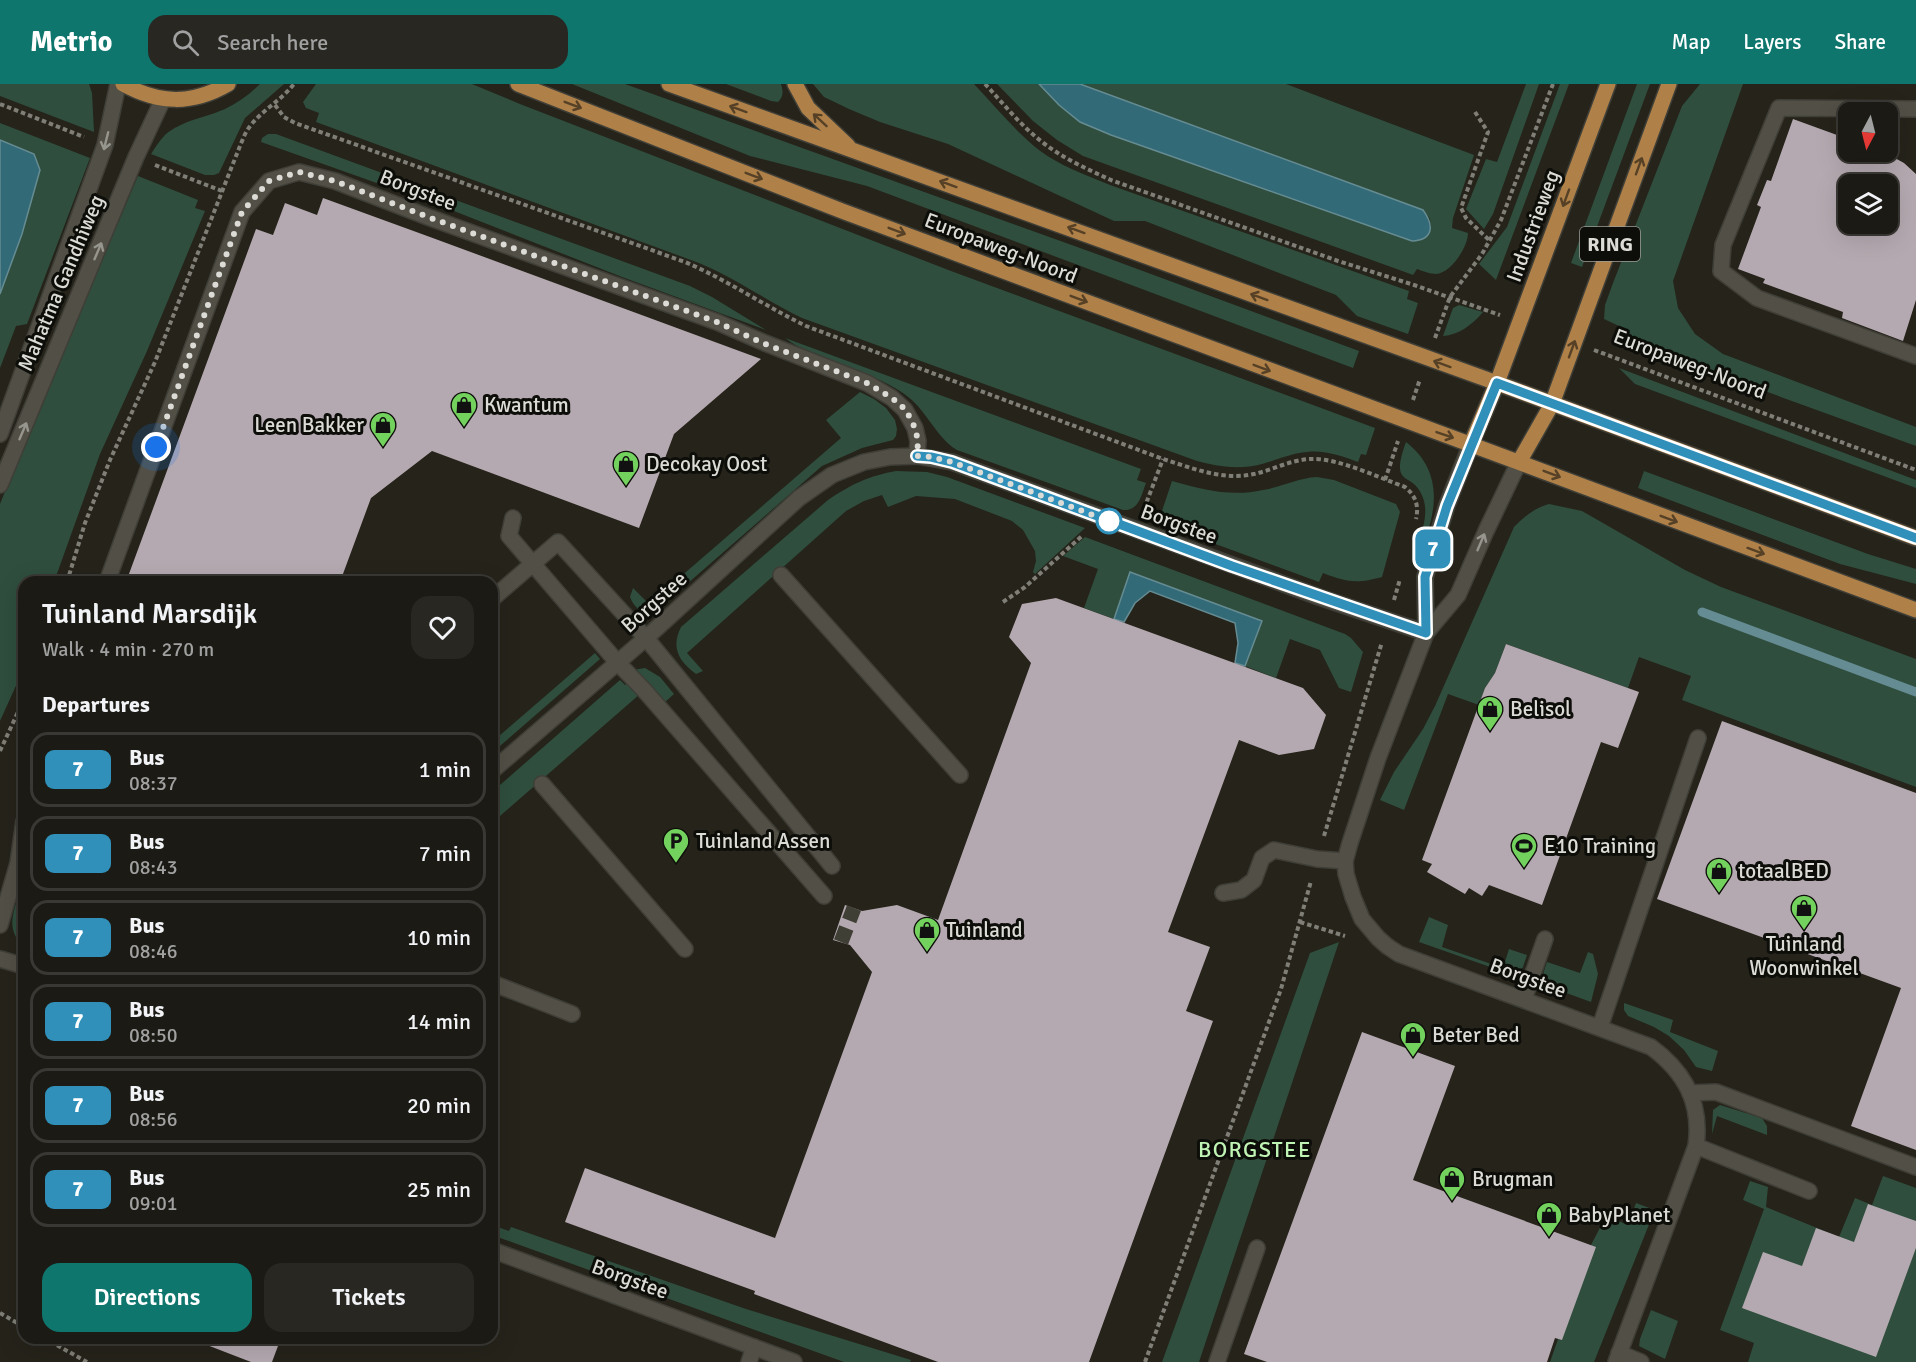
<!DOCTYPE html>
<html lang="en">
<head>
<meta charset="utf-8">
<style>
  body { margin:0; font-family:Signika,sans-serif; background:#292722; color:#f1f3f6; height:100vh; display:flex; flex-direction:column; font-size:22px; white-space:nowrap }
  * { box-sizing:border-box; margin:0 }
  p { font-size:20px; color:#a0a1a0 }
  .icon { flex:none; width:33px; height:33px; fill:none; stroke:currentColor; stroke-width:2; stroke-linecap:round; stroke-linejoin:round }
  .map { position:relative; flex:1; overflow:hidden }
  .details { position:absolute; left:18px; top:492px; width:480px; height:768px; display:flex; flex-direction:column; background:#1c1a14; border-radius:18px; box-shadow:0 6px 24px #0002,0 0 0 2px #3a3834 }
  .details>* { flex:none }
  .badge { padding:0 12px; border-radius:9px; font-size:21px; line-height:39px }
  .needle { width:39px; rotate:187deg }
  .controls { position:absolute; left:1838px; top:18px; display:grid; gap:12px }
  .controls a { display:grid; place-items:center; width:60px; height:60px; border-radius:12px; background:#1c1a14; box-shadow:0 6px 24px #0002,0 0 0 2px #3a3834; font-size:30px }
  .you { position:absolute; width:30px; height:30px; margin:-15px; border:4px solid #fff; border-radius:50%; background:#1a73e8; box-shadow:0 0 0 9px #1a73e833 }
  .map>.badge { position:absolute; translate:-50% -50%; box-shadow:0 0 0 3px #fff }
  h2 { padding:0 24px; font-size:22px; line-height:54px }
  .round { display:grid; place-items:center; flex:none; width:63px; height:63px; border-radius:18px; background:#292722 }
  .overview { display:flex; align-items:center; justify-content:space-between; height:102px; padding:0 24px }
  h1 { font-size:28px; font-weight:600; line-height:45px }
  .action { display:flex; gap:12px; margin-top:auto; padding:12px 24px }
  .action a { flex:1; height:69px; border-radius:18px; background:#0f766e; color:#fff; font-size:24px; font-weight:600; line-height:69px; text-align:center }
  .action a+a { background:#292722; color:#f1f3f6 }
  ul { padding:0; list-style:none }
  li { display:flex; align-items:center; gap:18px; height:75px; margin:0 12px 9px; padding:0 12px; border:3px solid #3a3834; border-radius:18px }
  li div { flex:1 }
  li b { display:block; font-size:22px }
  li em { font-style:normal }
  li .badge { min-width:66px; font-weight:700; text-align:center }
  header { display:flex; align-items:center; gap:36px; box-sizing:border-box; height:84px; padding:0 30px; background:#0f766e; color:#fff }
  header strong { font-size:28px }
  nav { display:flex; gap:33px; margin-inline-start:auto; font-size:21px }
  .search { width:420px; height:54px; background:#292722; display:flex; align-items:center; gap:15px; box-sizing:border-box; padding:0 21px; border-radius:18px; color:#a0a1a0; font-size:22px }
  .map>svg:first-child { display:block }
  .green { fill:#2f4e3d }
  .water { fill:#336a77; stroke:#668c93; stroke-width:1.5 }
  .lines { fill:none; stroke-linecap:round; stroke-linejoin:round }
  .stream { stroke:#668c93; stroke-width:9 }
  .building { fill:#b4a9b0; fill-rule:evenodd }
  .minor-tunnel { stroke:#403f36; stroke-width:15; stroke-dasharray:15 8; stroke-linecap:butt }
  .minor-casing { stroke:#3f3e37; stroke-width:18 }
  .major-casing { stroke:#3f3e37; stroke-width:18 }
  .path { stroke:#807f77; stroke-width:4; stroke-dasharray:4.5 3; stroke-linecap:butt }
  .minor { stroke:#525046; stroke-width:15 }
  .major { stroke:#af8149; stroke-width:15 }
  .oneway { stroke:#564126 }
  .oneway2 { stroke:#97968e }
  .line-casing { stroke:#fff; stroke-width:14 }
  .line { stroke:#3090ba; stroke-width:9 }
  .walk { stroke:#dcdbd5; stroke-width:6; stroke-dasharray:0 10.8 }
  .stop-dot { fill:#fff; stroke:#3090ba; stroke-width:3 }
  .labels { text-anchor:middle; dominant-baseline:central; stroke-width:6; stroke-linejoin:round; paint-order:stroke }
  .shield { fill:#0d0d09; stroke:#9e9d98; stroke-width:1.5 }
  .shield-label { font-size:20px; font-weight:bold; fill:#dcdbd5 }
  .street-label { font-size:21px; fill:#dcdbd5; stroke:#0d0d09 }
  .poi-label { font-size:21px; fill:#dcdbd5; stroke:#0d0d09; text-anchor:start }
  .neighbourhood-label { font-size:22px; letter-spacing:1.5px; fill:#c0f4b4; stroke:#0d0d09 }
</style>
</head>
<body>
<header>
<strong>Metrio</strong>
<div class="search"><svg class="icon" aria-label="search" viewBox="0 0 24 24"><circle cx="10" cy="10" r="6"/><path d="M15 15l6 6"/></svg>Search here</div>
<nav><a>Map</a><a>Layers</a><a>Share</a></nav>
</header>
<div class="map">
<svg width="1916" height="1278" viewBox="0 0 1916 1278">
  <rect width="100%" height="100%" fill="#25231a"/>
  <g class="green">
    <path d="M0,0h89l3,9 2,39 -94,-36z"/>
    <path d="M260,0h24l-39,34 -26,55 -5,2h-9l-54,-21c4,-6 8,-13 14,-19 17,-15 40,-17 60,-26 13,-6 25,-15 35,-25z"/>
    <path d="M316,0h156l48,20 431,167 424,157 -9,27 -5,-1 -3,8c-17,-6 -33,-12 -51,-10 -15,1 -30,8 -45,12 -22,6 -43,3 -65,-3l-395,-143c-35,-17 -67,-40 -103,-55l-383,-141 3,-9 -13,-5 -3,-6z"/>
    <path d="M572,0h53l480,173 254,94 -6,17 -486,-182 -117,-30z"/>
    <path d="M726,0h55c2,7 3,12 -3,18l-7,-1z"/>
    <path d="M813,0h161c21,22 41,47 65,66 21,16 47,25 71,35l299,106 -2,8 11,4 -10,31 -51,-18 -21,-21 -191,-74h-31l-166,-77 -68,-22 -31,-13 -25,-12z"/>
    <path d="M997,0h42l20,21 21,17 351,108 -1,-11 -7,-9 -343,-126h206l188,71 -21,63 -1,10 16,5c0,14 -17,40 -32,41 -6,0 -13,-3 -19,-5l-4,6 -8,-3 -322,-116 -26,-16 -24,-19z"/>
    <path d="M1526,0h13l-46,130 -9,15 -18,-20 20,-50 11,3z"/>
    <path d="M1560,0h9l-73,196 -17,-16 28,-37z"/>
    <path d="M1637,0h13l-68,183 -11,-4z"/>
    <path d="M1700,0h43l-70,197 5,27 17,26 28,20 193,73v19l-201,-73 -90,-37 -6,-4v-6l-15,-7 1,-14 8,-22 69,-177z"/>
    <path d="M0,39l90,35 -63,166 -11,2 -16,42v-74l22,-60 12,-80 -34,-14z"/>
    <path d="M268,50h8l414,152 22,11 54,33 -144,-53 -186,-73 -175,-62 1,-4z"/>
    <path d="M138,92l60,24 -3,8 10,3 -58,140 -47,103 -46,128h-30v86l-24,53v-217l29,-73z"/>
    <path d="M1459,221l24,7c-10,12 -24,23 -40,24l10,-28z"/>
    <path d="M785,254l356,131 -4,11 9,3c-5,13 -7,28 -23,27l-166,-60c-22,-13 -30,-41 -54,-57 -37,-25 -85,-30 -118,-55z"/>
    <path d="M1619,284l297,112v8l-281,-104z"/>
    <path d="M860,308l14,7 12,9 9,12 2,9 -1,7 -3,4 -31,8 -40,18 -166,145c-13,4 -21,-2 -26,-14l3,-9 16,16 192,-166 -15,-18z"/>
    <path d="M1406,358c42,33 29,78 10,119l-3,-1c5,-18 16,-41 11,-59 -9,-33 -36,-9 -18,-59z"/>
    <path d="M896,387l31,1 20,5 138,51 -50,46 -2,-2 3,-11 -1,-10 -12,-21 -11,-9 -57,-22 -39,-3 -28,11 -6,-12 -18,6 -18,10 -159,142 16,18 -7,3c-18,-13 -25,-27 -15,-47l147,-127c24,-16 40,-24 68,-29z"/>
    <path d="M1644,387l224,83 48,15v15l-76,-20 -202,-76z"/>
    <path d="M1317,393l17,3 62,24 4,8 -18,65c-25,7 -36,5 -59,-4l-4,9 -139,-51 3,-9 -22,-8 11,-33c31,9 60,16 91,9 19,-3 35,-12 54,-13z"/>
    <path d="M1549,420l33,7 103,59 36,17 195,72v128l-234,-87 9,-24 -52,-19 -11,31 -122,-44 -11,29 -10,15 -6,17 -31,-11 -44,116 -24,-10 14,-28 29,-43 12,-23 79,-179c11,-11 19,-18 35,-23z"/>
    <path d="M1085,453l260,97 6,4 12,14 -12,40 -12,-4 -19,-38 -30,-11 -14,39 -31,-12 17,-45 -131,-49 -17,47 -30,-11 14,-39 -35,-13z"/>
    <path d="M595,569l5,6 -108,94v-11z"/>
    <path d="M645,584l15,9 14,17 -10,9 -31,-33z"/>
    <path d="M620,596l5,5 5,-4 10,13 -148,129v-31z"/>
    <path d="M18,813l6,1v10l-7,16 7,3v21c-16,-18 -13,-29 -6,-51z"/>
    <path d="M1429,833l19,8 -6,22 61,21 6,-19 18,6 -4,12 -4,6 -6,2 -94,-33z"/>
    <path d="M1339,858l-140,420h-37l148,-409z"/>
    <path d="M1588,868l5,2 5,20 -7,28 -44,-16c-7,-8 -3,-15 0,-24l33,11z"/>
    <path d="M1624,919l49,17 -3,12 48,19 -6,20 -16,-4 -12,-17 -15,-14 -15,-9 -26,-11 -4,-6z"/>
    <path d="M1720,1021l42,13 5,8v9l-50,-19 -5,18 1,-24z"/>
    <path d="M1883,1092l33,12v174h-168l6,-19 -34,-13 44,-121 -21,-9 7,-19 18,6 -2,20 73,30 16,-39 17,7z"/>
    <path d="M1636,1119l16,6v8l-58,145h-44l41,-117 15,-29 22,9z"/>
    <path d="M492,1141l17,6 2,-4 3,1 232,81 165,51 -1,2h-66l-352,-127z"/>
    <path d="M1651,1226l27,11 -13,38 -26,-13 1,-7z"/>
  </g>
  <g class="water">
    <path d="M1039,0h41l343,126c11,15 11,30 -11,31l-301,-106 -31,-13 -21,-17z"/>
    <path d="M0,56l34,14 6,16 -18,64 -22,60z"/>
    <path d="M1130,488l132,49 -17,45 -10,-3 3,-20 -3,-20 -85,-32 -15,12 -11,19 -10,-3z"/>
  </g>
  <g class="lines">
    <path class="stream" d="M1702,528l214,80"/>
  </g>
  <g class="building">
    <path d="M1793,35l55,20v13h36l20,11 12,11v126l-13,41 -61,-23 1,-6 -80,-29 2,-4 -27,-10 23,-62 -4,-2 10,-25 4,1zM1848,100h39v40h-39z"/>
    <path d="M323,114l107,39 331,122 -87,75 -35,94 -207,-77 -61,47 -31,84h-214l130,-353 17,6 12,-32 32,12z"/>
    <path d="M1056,514l247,90 23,27 -12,34 -35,6 -40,-15 -71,192 42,15 -24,64 27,10 -124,341h-151l-184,-68 1,-3 -190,-69 20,-54 190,70 97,-266 -22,-27 -17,-5 12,-35 17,6 35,-6 41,15 93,-257 -22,-26 13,-33z"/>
    <path d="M1506,560l133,48 -21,56 -17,-6 -59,163 -53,-20 -7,11 -13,-8 -4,6 -38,-22 5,-8 -10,-4 63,-172 10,-15z"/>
    <path d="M1722,637l194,72v357l-65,-24 50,-138 -244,-89z"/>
    <path d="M1362,948l93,34 -42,114 183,67 -34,93 -7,-2 -8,24h-280l-23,-8z"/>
    <path d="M1868,1120l48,17v27l-40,109 -134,-49 21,-56 39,14 14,-38 38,14z"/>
    <path d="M194,1254h87l-9,24h-21l-57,-22z"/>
  </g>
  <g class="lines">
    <path class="minor-tunnel" d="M841,858l13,-34"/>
    <g class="minor-casing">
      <g id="minor">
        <path d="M1916,25l-137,-1 -56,137 -2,26 36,27 159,58"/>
        <path d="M0,350l105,-289 13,-61"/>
        <path d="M1519,378l-33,69 -28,64 -32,38 -48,125 -28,85 -5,18 1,13 7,23 9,22 16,19 9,8 12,8 252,93c34,25 51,56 45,99l-80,216"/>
        <path d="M0,401l136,-328 27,-58"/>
        <path d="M513,434l-4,18 108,126 27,28 180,206"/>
        <path d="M781,491l179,200"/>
        <path d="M107,498l135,-370 27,-31 30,-9 36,9 93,36 289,105 48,21 102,40 25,15 13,12 10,18 3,13 -1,15"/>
        <path d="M492,515l66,-57 88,96 186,228"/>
        <path d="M1426,549l-1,-56 22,-72 24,-61"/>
        <path d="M492,687l154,-133 153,-140 33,-23 32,-13 26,-5 27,-1 35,6 367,135 107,36"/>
        <path d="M542,700l143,165"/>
        <path d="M1223,809l18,-3 13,-10 8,-22 12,-8 43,9 28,2"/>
        <path d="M0,841l18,-62 6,-42"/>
        <path d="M0,875l24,7"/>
        <path d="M492,899l80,31"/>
        <path d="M1524,915l21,-60"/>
        <path d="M1600,943l98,-289"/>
        <path d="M1690,1009l26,-1 200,75"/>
        <path d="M1696,1062l113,45"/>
        <path d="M492,1166l302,112"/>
        <path d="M1619,1269l22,9"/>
        <path d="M749,1278l5,-15"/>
        <path d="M1217,1278l40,-114"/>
      </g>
    </g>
    <g class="major-casing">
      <g id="major">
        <path d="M123,0c36,20 69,21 105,0"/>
        <path d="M518,0l324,127 1074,399"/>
        <path d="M669,0l828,299 419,155"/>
        <path d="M795,0l13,24 40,38"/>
        <path d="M1471,360l26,-61 111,-299"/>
        <path d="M1519,378l33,-58 117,-320"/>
      </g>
    </g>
    <g class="path">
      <path d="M985,0c18,19 35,41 56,57 21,17 46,28 70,39l227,81 76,24 86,30"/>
      <path d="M0,20l84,33"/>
      <path d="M275,21l9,12 11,6 390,139c42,18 80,44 121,64l357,133c29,9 60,22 91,15 19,-4 38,-15 58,-15 26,-1 68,19 93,28 11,9 14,19 11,32"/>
      <path d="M1475,28l13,20 -27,76 5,10 24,23"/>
      <path d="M155,81l67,26"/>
      <path d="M1435,254l15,-41 32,-43 19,-34 52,-136"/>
      <path d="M1594,266l322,120"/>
      <path d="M1413,316l7,-21"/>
      <path d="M1385,396l13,-39"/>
      <path d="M1144,425l19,-50"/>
      <path d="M67,498l18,-59 25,-63 45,-98 83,-211c3,-7 6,-16 10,-22 12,-18 33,-28 46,-45"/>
      <path d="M1394,516l6,-21"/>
      <path d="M1003,518l22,-15 58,-52"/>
      <path d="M0,667l24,-52"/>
      <path d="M1324,752l58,-194"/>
      <path d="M1300,838l45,14"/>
      <path d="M0,1229l24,14"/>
      <path d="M44,1254l43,24"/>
      <path d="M1145,1278l136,-373 30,-108"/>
    </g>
    <use href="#minor" class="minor"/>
    <use href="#major" class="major"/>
  </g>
  <defs><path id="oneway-shaft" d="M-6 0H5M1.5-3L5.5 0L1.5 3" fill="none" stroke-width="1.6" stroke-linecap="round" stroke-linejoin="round" transform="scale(1.5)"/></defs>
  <g class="oneway">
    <use href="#oneway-shaft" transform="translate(573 21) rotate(21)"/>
    <use href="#oneway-shaft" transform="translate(738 25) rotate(-160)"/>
    <use href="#oneway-shaft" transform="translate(820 36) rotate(-137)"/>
    <use href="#oneway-shaft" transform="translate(1639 82) rotate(-70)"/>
    <use href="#oneway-shaft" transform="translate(754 92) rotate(21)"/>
    <use href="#oneway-shaft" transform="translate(948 100) rotate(-160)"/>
    <use href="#oneway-shaft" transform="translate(1566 114) rotate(110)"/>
    <use href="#oneway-shaft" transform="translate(1076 146) rotate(-160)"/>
    <use href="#oneway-shaft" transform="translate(897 147) rotate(21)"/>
    <use href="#oneway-shaft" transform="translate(1259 213) rotate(-160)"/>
    <use href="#oneway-shaft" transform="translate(1079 215) rotate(21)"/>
    <use href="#oneway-shaft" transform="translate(1572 265) rotate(-70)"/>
    <use href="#oneway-shaft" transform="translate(1442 280) rotate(-160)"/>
    <use href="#oneway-shaft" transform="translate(1262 284) rotate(21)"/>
    <use href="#oneway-shaft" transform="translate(1445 351) rotate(19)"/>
    <use href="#oneway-shaft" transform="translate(1552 390) rotate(21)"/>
    <use href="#oneway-shaft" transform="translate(1669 435) rotate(21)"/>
    <use href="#oneway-shaft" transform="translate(1756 467) rotate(20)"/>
  </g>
  <g class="oneway2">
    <use href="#oneway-shaft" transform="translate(106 57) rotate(104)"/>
    <use href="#oneway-shaft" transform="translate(98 167) rotate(-67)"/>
    <use href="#oneway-shaft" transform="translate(23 347) rotate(-67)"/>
    <use href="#oneway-shaft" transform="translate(1481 458) rotate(-67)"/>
  </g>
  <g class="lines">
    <g class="line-casing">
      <path id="line" d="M917,372l14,1 21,5 280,104 194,67 -1,-56 22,-71 50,-123 419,155"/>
    </g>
    <use href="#line" class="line"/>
    <path class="walk" d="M156,363l86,-235 27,-31 30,-9 36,9 93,36 289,105 48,22 102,39 25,15 14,12 9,18 3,13 -1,15 14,1 21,5 157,59"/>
  </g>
  <defs>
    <g id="shop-pin" transform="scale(1.35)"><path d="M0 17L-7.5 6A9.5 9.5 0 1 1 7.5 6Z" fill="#73d25d" stroke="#0d0d09"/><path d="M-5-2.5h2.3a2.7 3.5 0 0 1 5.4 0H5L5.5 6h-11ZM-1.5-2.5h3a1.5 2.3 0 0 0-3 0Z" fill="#111"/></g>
    <g id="parking-pin" transform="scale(1.35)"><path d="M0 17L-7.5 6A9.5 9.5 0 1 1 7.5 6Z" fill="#73d25d" stroke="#0d0d09"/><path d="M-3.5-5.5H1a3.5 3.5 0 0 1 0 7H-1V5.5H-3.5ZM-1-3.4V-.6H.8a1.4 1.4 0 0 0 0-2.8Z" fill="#111"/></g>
    <g id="stadium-pin" transform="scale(1.35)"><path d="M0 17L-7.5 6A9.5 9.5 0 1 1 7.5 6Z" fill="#73d25d" stroke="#0d0d09"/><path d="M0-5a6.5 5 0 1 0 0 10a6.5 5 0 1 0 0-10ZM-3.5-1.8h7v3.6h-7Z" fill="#111"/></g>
  </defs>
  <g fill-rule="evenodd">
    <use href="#shop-pin" x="464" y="321"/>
    <use href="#shop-pin" x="383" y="341"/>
    <use href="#shop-pin" x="626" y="380"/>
    <use href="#shop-pin" x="1490" y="625"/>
    <use href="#parking-pin" x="676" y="757"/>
    <use href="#stadium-pin" x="1524" y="762"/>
    <use href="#shop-pin" x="1719" y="787"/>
    <use href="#shop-pin" x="1804" y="824"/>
    <use href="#shop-pin" x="927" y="846"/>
    <use href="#shop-pin" x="1413" y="951"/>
    <use href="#shop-pin" x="1452" y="1095"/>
    <use href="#shop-pin" x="1549" y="1131"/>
  </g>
  <circle class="stop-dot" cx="1109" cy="437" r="12"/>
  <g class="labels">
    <rect class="shield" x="1580" y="143" width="60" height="34" rx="4.5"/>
    <g class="shield-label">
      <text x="1610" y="160">RING</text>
    </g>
    <g class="street-label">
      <text transform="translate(418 106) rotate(21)">Borgstee</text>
      <text transform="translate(1533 142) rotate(-70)">Industrieweg</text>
      <text transform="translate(1001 164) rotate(21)">Europaweg-Noord</text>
      <text transform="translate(61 199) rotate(-67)">Mahatma Gandhiweg</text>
      <text transform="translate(1690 280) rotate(21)">Europaweg-Noord</text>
      <text transform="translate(1179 440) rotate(20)">Borgstee</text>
      <text transform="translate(654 518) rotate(-42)">Borgstee</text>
      <text transform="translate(1528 894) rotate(20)">Borgstee</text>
      <text transform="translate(630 1195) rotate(20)">Borgstee</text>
    </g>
    <g class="poi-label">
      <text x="484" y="321">Kwantum</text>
      <text x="364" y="341" text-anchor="end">Leen Bakker</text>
      <text x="646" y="380">Decokay Oost</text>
      <text x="1510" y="625">Belisol</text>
      <text x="696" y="757">Tuinland Assen</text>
      <text x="1544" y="762">E10 Training</text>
      <text x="1738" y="787">totaalBED</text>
      <text x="946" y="846">Tuinland</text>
      <text x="1804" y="860" text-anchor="middle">Tuinland<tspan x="1804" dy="24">Woonwinkel</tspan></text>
      <text x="1432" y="951">Beter Bed</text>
      <text x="1472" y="1095">Brugman</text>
      <text x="1568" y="1131">BabyPlanet</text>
    </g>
    <g class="neighbourhood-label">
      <text x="1255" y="1065">BORGSTEE</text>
    </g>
  </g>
</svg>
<div class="controls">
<a><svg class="needle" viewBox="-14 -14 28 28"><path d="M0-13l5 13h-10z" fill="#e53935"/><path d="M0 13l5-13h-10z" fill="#a0a1a0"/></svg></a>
<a><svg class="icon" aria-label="layers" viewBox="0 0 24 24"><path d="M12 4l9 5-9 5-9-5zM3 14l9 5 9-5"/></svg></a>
</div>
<div class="you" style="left:156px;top:363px"></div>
<b class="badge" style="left:1433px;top:465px;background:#3090ba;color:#fff">7</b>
<section class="details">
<div class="overview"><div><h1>Tuinland Marsdijk</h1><p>Walk · 4 min · 270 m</p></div><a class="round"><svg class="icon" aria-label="heart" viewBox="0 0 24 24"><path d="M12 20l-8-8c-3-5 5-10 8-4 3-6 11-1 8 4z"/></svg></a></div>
<h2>Departures</h2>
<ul>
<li><span class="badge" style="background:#3090ba;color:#fff">7</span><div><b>Bus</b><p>08:37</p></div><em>1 min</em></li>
<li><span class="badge" style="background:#3090ba;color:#fff">7</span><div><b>Bus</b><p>08:43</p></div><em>7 min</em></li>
<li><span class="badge" style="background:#3090ba;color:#fff">7</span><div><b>Bus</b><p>08:46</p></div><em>10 min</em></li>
<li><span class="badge" style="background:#3090ba;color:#fff">7</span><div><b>Bus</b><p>08:50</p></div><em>14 min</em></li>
<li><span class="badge" style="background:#3090ba;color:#fff">7</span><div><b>Bus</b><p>08:56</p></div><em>20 min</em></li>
<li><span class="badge" style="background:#3090ba;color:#fff">7</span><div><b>Bus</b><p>09:01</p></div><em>25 min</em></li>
</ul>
<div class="action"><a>Directions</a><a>Tickets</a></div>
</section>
</div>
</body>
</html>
